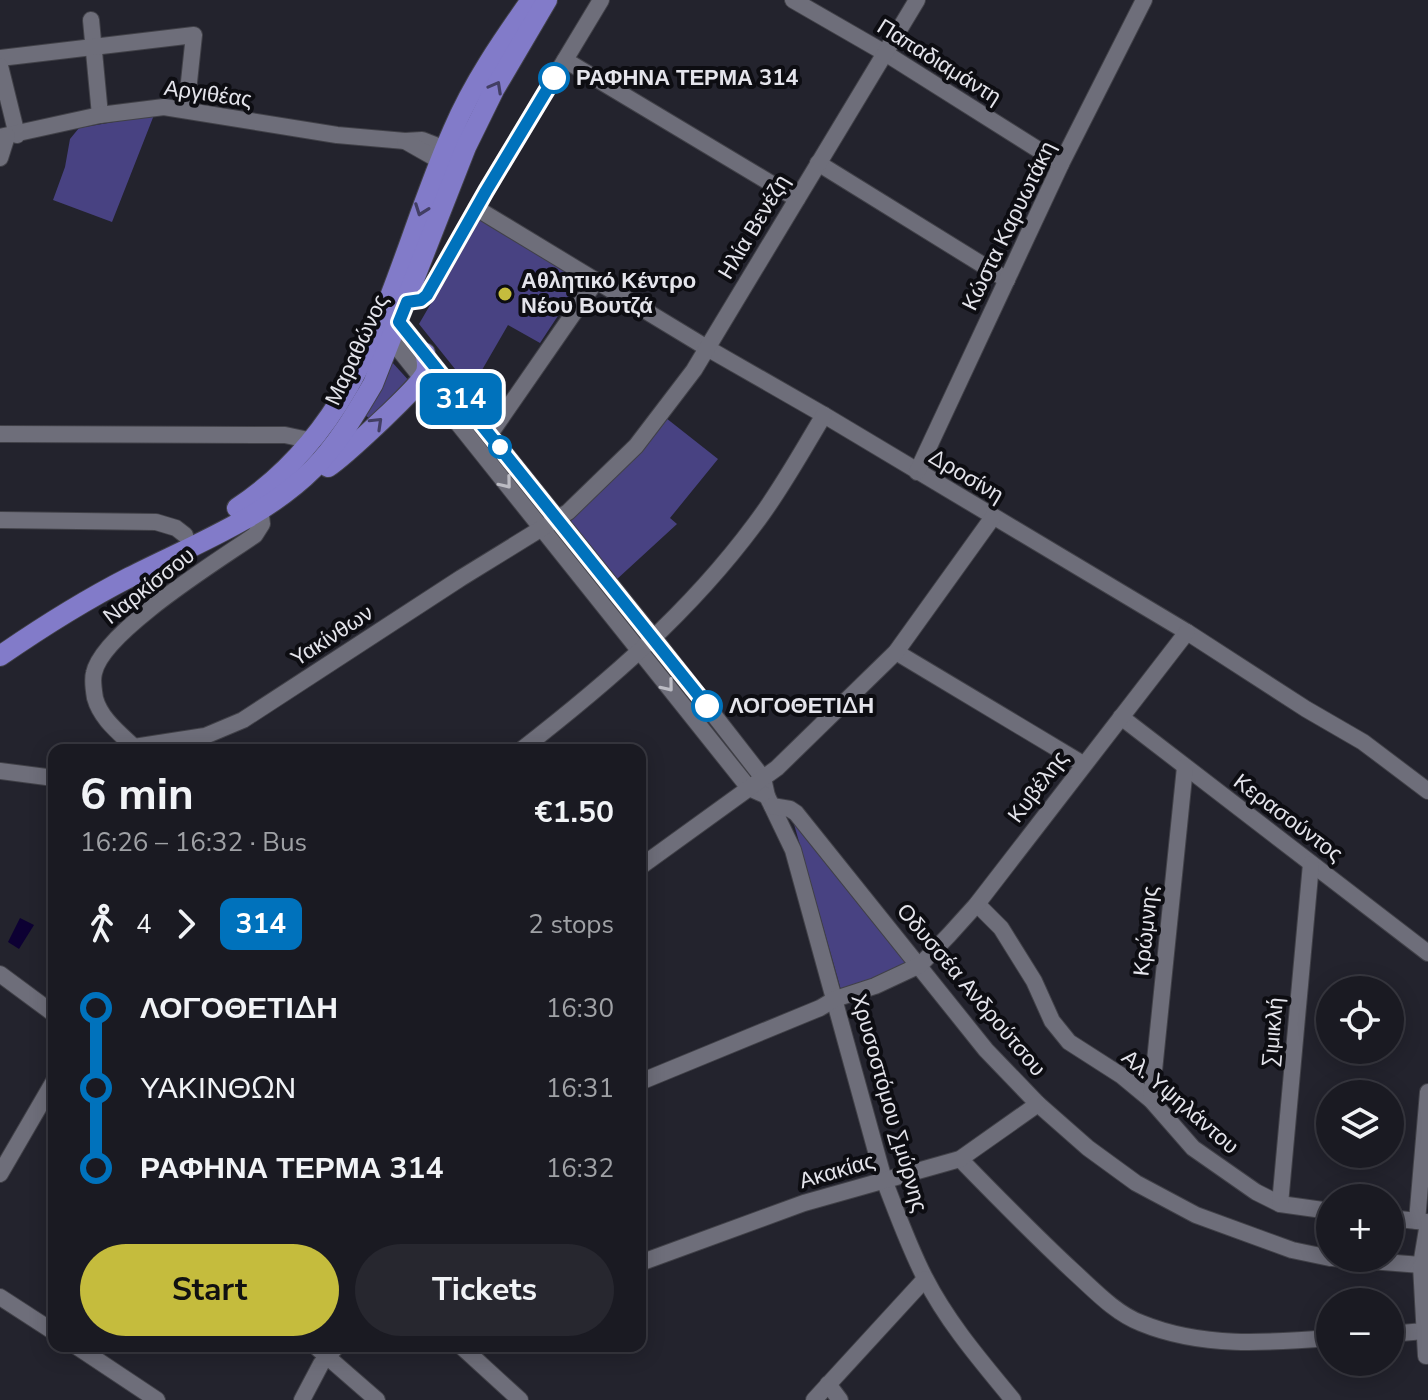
<!DOCTYPE html>
<html lang="en">
<head>
<meta charset="utf-8">
<style>
  body { margin:0; font-family:"Nunito Sans",sans-serif; background:#27272f; color:#f1f3f6; height:100vh; display:flex; flex-direction:column; font-size:30px; white-space:nowrap }
  * { box-sizing:border-box; margin:0 }
  p { font-size:26px; color:#9fa1a5 }
  .icon { flex:none; width:44px; height:44px; fill:none; stroke:currentColor; stroke-width:2; stroke-linecap:round; stroke-linejoin:round }
  .map { position:relative; flex:1; overflow:hidden }
  .panel { position:absolute; left:48px; top:744px; width:598px; height:608px; display:flex; flex-direction:column; background:#1a1a22; border-radius:16px; box-shadow:0 4px 20px #0003,0 0 0 2px #383840 }
  .panel>* { flex:none }
  .badge { padding:0 16px; border-radius:12px; font-size:28px; line-height:52px }
  .fabs { position:absolute; left:1316px; top:976px; display:grid; gap:16px }
  .fabs a { display:grid; place-items:center; width:88px; height:88px; border-radius:50%; background:#1a1a22; box-shadow:0 4px 20px #0003,0 0 0 2px #383840; font-size:40px }
  .map>.badge { position:absolute; translate:-50% -50%; box-shadow:0 0 0 4px #fff }
  .legs { display:flex; align-items:center; gap:12px; height:88px; padding:0 32px; font-size:26px }
  .legs p { margin-inline-start:auto }
  .summary { display:flex; align-items:center; justify-content:space-between; height:136px; padding:0 32px }
  h1 { font-size:44px; font-weight:700; line-height:60px }
  .action { display:flex; gap:16px; margin-top:auto; padding:16px 32px }
  .action a { flex:1; height:92px; border-radius:48px; background:#c5bc3d; color:#111; font-size:32px; font-weight:700; line-height:92px; text-align:center }
  .action a+a { background:#27272f; color:#f1f3f6 }
  ul { padding:0 32px; list-style:none }
  li { display:flex; align-items:center; gap:28px; height:80px; font-size:30px }
  li i { display:grid; place-items:center; width:12px; height:100%; margin:0 10px; background:currentColor }
  li i::after { content:''; width:20px; height:20px; margin:-10px; border:6px solid; border-radius:50%; background:#1a1a22 }
  li p { margin-inline-start:auto }
  li:first-child i { background:linear-gradient(#0000 50%,currentColor 0) }
  li:last-child i { background:linear-gradient(currentColor 50%,#0000 0) }
  .map>svg:first-child { display:block }
  .green { fill:#484282 }
  .water { fill:#0d0033 }
  .lines { fill:none; stroke-linecap:round; stroke-linejoin:round }
  .minor-casing { stroke:#414148; stroke-width:18 }
  .major-casing { stroke:#414148; stroke-width:22 }
  .minor { stroke:#6e6e7a; stroke-width:16 }
  .major { stroke:#827bc9; stroke-width:20 }
  .oneway { stroke:#423e64 }
  .oneway2 { stroke:#bbbbc3 }
  .line-1-casing { stroke:#fff; stroke-width:18 }
  .line-1 { stroke:#0072bc; stroke-width:12 }
  .stop-1-dot { fill:#fff; stroke:#0072bc; stroke-width:4 }
  .poi-dot { fill:#c5bc3d; stroke:#0d0d12; stroke-width:3 }
  .labels { text-anchor:middle; dominant-baseline:central; stroke-width:8; stroke-linejoin:round; paint-order:stroke }
  .street-label { font-size:22px; fill:#e4e4eb; stroke:#0d0d12 }
  .stop-label { font-size:22px; font-weight:bold; fill:#e4e4eb; stroke:#0d0d12; text-anchor:start }
  .poi-label { font-size:22px; font-weight:bold; fill:#e4e4eb; stroke:#0d0d12; text-anchor:start }
</style>
</head>
<body>
<div class="map">
<svg width="1428" height="1400" viewBox="0 0 1428 1400">
  <rect width="100%" height="100%" fill="#23232d"/>
  <g class="green">
    <path d="M154,115l-42,107 -59,-22 12,-33 5,-28 9,-11z"/>
    <path d="M480,219l101,62 -41,62 -32,-18 -37,64 -52,-65z"/>
    <path d="M391,361l20,22 -41,36 -6,-5z"/>
    <path d="M666,418l52,41 -48,59 7,6 -61,56 -49,-59z"/>
    <path d="M792,817l119,149 -70,24z"/>
  </g>
  <path class="water" d="M20,918l14,7 -15,24 -11,-7z"/>
  <g class="lines">
    <g class="minor-casing">
      <g id="minor">
        <path d="M793,0l92,53 176,111"/>
        <path d="M91,20l9,95"/>
        <path d="M0,58l194,-23 -8,75"/>
        <path d="M565,60l232,139"/>
        <path d="M0,66l17,69"/>
        <path d="M0,137l100,-22 64,-8 173,28 68,6 17,-1 31,12"/>
        <path d="M405,141l44,25"/>
        <path d="M0,158l7,-22"/>
        <path d="M818,163l189,117"/>
        <path d="M476,208l231,140 117,67 363,217 119,77 57,33 65,49"/>
        <path d="M407,302l14,-2 6,-5 59,-104 115,-191"/>
        <path d="M394,315l260,323 109,140 4,18 26,54 91,330c13,33 25,67 41,98 23,45 56,83 88,122"/>
        <path d="M385,332l364,456 18,8"/>
        <path d="M0,434l285,1 28,6"/>
        <path d="M490,434l106,-153"/>
        <path d="M917,472l144,-308 83,-164"/>
        <path d="M0,520l156,2 20,6 9,7"/>
        <path d="M896,652l187,112"/>
        <path d="M1121,717l307,236"/>
        <path d="M134,747l71,-11 38,-16 218,-142 107,-66 68,-66 58,-76 223,-370"/>
        <path d="M137,750c-16,-16 -36,-30 -42,-52 -1,-6 -3,-18 -1,-25 8,-41 125,-113 161,-138l7,-11 -2,-16"/>
        <path d="M521,750c86,-67 168,-137 234,-226 26,-34 47,-73 69,-109"/>
        <path d="M0,771l54,7"/>
        <path d="M772,806l18,3 6,4 190,237 52,54 50,44 48,35 60,32 96,35 38,8"/>
        <path d="M640,867l137,-99 119,-116 97,-135"/>
        <path d="M977,904l24,24 33,53 18,40 17,21 53,34 29,24 42,48 63,44 24,12 50,7"/>
        <path d="M0,974l54,40"/>
        <path d="M640,1082l180,-74 15,-9 40,-13 45,-21 29,-30 28,-31 210,-272"/>
        <path d="M1151,1100l34,-333"/>
        <path d="M960,1159c37,38 74,76 113,112 21,19 42,42 68,52 61,25 126,20 189,15"/>
        <path d="M0,1174l54,-93"/>
        <path d="M1280,1204l31,-340"/>
        <path d="M1390,1218l36,4"/>
        <path d="M1417,1221l11,-129"/>
        <path d="M1332,1258l89,7"/>
        <path d="M640,1263l164,-60 156,-44 78,-55"/>
        <path d="M0,1297l54,35"/>
        <path d="M1390,1334l34,-3"/>
        <path d="M76,1346l81,54"/>
        <path d="M315,1346l62,54"/>
        <path d="M461,1346l59,54"/>
        <path d="M1426,1356l-5,-91 7,-42"/>
        <path d="M828,1384l12,16"/>
        <path d="M302,1400l19,-36 16,-18"/>
        <path d="M814,1400l111,-121"/>
      </g>
    </g>
    <g class="major-casing">
      <g id="major">
        <path d="M328,467c14,-9 93,-81 98,-95 2,-6 1,-12 -1,-19"/>
        <path d="M237,508c136,-90 155,-239 216,-378 20,-47 49,-89 78,-130"/>
        <path d="M0,656c42,-29 85,-56 130,-79 61,-31 134,-59 183,-108 25,-25 42,-55 60,-85l93,-237 28,-57 53,-90"/>
      </g>
    </g>
    <use href="#minor" class="minor"/>
    <use href="#major" class="major"/>
  </g>
  <defs><path id="oneway-chevron" d="M-2-3.5L2.5 0L-2 3.5" fill="none" stroke-width="1.6" stroke-linecap="round" stroke-linejoin="round" transform="scale(2)"/></defs>
  <g class="oneway">
    <use href="#oneway-chevron" transform="translate(496 87) rotate(-61)"/>
    <use href="#oneway-chevron" transform="translate(421 210) rotate(110)"/>
    <use href="#oneway-chevron" transform="translate(377 423) rotate(-44)"/>
  </g>
  <g class="oneway2">
    <use href="#oneway-chevron" transform="translate(506 483) rotate(51)"/>
    <use href="#oneway-chevron" transform="translate(668 686) rotate(51)"/>
  </g>
  <g class="lines">
    <g class="line-1-casing">
      <path id="line-1" d="M554,78l-68,113 -59,104 -6,5 -14,2 -8,20 308,384"/>
    </g>
    <use href="#line-1" class="line-1"/>
  </g>
  <g class="stop-1-dot">
    <circle cx="554" cy="78" r="14"/>
    <circle cx="500" cy="447" r="10"/>
    <circle cx="707" cy="706" r="14"/>
  </g>
  <circle class="poi-dot" cx="505" cy="294" r="8"/>
  <g class="labels">
    <g class="street-label">
      <text transform="translate(939 62) rotate(32)">Παπαδιαμάντη</text>
      <text transform="translate(208 94) rotate(8)">Αργιθέας</text>
      <text transform="translate(1009 226) rotate(-64)">Κώστα Καρυωτάκη</text>
      <text transform="translate(754 227) rotate(-59)">Ηλία Βενέζη</text>
      <text transform="translate(357 350) rotate(-65)">Μαραθώνος</text>
      <text transform="translate(966 476) rotate(31)">Δροσίνη</text>
      <text transform="translate(149 586) rotate(-38)">Ναρκίσσου</text>
      <text transform="translate(332 636) rotate(-33)">Υακίνθων</text>
      <text transform="translate(1038 787) rotate(-53)">Κυβέλης</text>
      <text transform="translate(1288 818) rotate(37)">Κερασούντος</text>
      <text transform="translate(1146 931) rotate(-84)">Κρώμνης</text>
      <text transform="translate(971 990) rotate(50)">Οδυσσέα Ανδρούτσου</text>
      <text transform="translate(1273 1032) rotate(-85)">Σιμικλή</text>
      <text transform="translate(1180 1102) rotate(41)">Αλ. Υψηλάντου</text>
      <text transform="translate(889 1103) rotate(74)">Χρυσοστόμου Σμύρνης</text>
      <text transform="translate(837 1171) rotate(-16)">Ακακίας</text>
    </g>
    <g class="stop-label">
      <text x="576" y="78">ΡΑΦΗΝΑ ΤΕΡΜΑ 314</text>
      <text x="729" y="706">ΛΟΓΟΘΕΤΙΔΗ</text>
    </g>
    <g class="poi-label">
      <text x="521" y="281">Αθλητικό Κέντρο<tspan x="521" dy="25">Νέου Βουτζά</tspan></text>
    </g>
  </g>
</svg>
<div class="fabs">
<a><svg class="icon" aria-label="locate" viewBox="0 0 24 24"><circle cx="12" cy="12" r="6"/><path d="M12 2v4M12 18v4M2 12h4M18 12h4"/></svg></a>
<a><svg class="icon" aria-label="layers" viewBox="0 0 24 24"><path d="M12 4l9 5-9 5-9-5zM3 14l9 5 9-5"/></svg></a>
<a>+</a>
<a>−</a>
</div>
<b class="badge" style="left:461px;top:399px;background:#0072bc;color:#fff">314</b>
<section class="panel">
<div class="summary"><div><h1>6 min</h1><p>16:26 – 16:32 · Bus</p></div><b>€1.50</b></div>
<div class="legs"><svg class="icon" aria-label="walk" viewBox="0 0 24 24"><circle cx="13" cy="4" r="2"/><path d="M13 8l-2 6 4 7M11 14l-3 7M7 12l3-4h3l4 4"/></svg>4<svg class="icon" aria-label="forward" viewBox="0 0 24 24"><path d="M9 5l7 7-7 7"/></svg><b class="badge" style="background:#0072bc;color:#fff">314</b><p>2 stops</p></div>
<ul>
<li><i style="color:#0072bc"></i><b>ΛΟΓΟΘΕΤΙΔΗ</b><p>16:30</p></li>
<li><i style="color:#0072bc"></i><span>ΥΑΚΙΝΘΩΝ</span><p>16:31</p></li>
<li><i style="color:#0072bc"></i><b>ΡΑΦΗΝΑ ΤΕΡΜΑ 314</b><p>16:32</p></li>
</ul>
<div class="action"><a>Start</a><a>Tickets</a></div>
</section>
</div>
</body>
</html>
